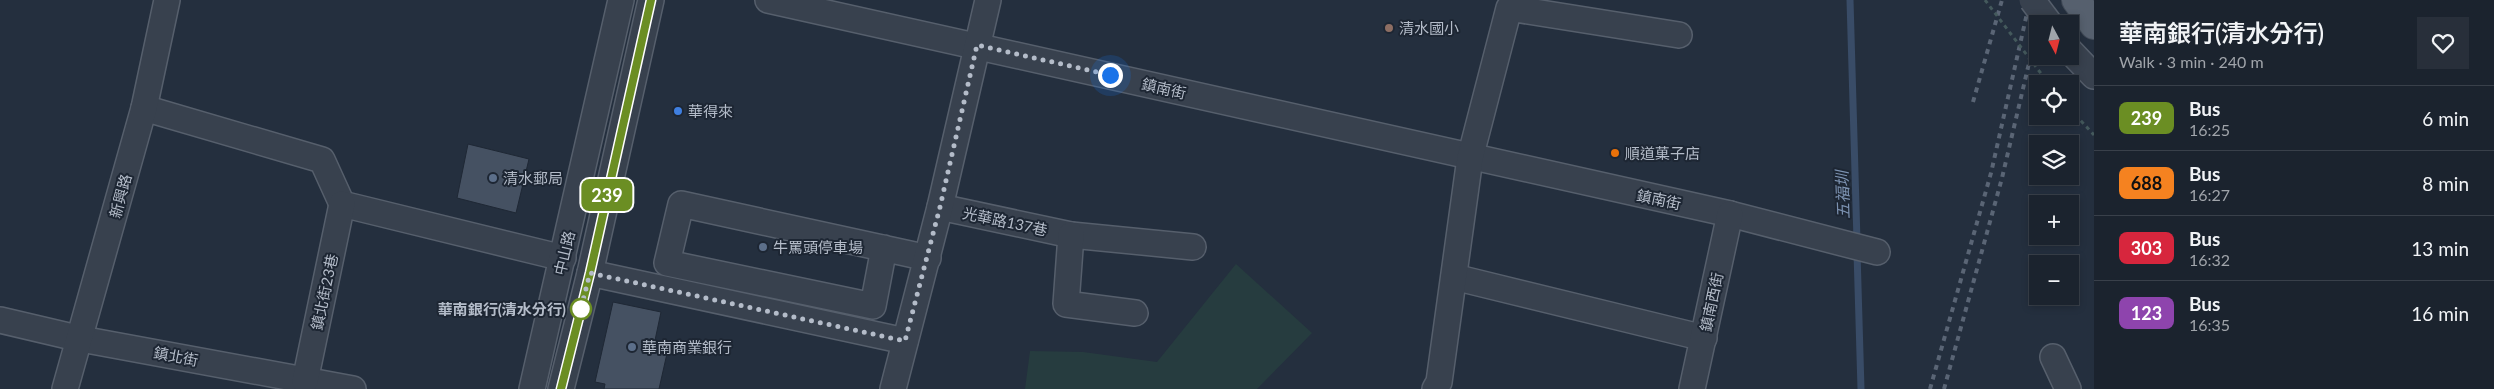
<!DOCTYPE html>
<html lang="en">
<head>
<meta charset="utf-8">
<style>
  body { margin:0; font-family:Lato,"Noto Sans TC",sans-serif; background:#282f3a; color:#f1f3f6; height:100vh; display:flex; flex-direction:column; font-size:19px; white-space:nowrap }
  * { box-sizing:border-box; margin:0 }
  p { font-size:16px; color:#a0a4aa }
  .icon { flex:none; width:28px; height:28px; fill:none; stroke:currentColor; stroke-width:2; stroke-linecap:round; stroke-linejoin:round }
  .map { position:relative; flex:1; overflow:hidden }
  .panel { display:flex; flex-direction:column; background:#1b232e; width:400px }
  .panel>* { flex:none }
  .badge { padding:0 10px; border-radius:8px; font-size:18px; line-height:32px }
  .needle { width:32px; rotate:173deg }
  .fabs { position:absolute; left:2029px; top:15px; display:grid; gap:10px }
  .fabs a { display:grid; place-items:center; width:50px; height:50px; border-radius:0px; background:#1b232e; box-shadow:0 2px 8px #0003,0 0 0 1px #39404a; font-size:25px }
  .you { position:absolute; width:25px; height:25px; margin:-12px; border:4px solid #fff; border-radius:50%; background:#1a73e8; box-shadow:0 0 0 8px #1a73e833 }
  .map>.badge { position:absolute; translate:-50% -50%; box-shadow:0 0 0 2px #fff }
  .round { display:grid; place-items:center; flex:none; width:52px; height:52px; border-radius:0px; background:#282f3a }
  .headline { display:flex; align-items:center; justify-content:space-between; height:85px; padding:0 25px }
  h1 { font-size:24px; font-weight:600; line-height:38px }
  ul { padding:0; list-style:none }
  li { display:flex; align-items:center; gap:15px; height:65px; padding:0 25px; border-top:1px solid #39404a }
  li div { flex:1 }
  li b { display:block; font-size:19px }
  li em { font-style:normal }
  li .badge { min-width:55px; font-weight:700; text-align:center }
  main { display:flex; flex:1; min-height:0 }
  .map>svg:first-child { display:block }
  .green { fill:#263c3f }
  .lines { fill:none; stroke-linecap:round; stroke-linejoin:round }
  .stream { stroke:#394c67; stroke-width:7 }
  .building { fill:#455162; stroke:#1f2835 }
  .minor-casing { stroke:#565f6c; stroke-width:28 }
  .major-casing { stroke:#414a57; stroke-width:30 }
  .path { stroke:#44595c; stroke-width:3; stroke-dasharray:4 4; stroke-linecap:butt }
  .minor { stroke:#38414e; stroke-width:25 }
  .major { stroke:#56606e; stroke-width:28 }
  .rail { stroke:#5a6575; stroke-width:4; stroke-dasharray:5 5; stroke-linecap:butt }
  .minor-bridge-casing { stroke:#565f6c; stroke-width:28; stroke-linecap:butt }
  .path-bridge { stroke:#44595c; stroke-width:3; stroke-dasharray:4 4; stroke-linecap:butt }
  .minor-bridge { stroke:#38414e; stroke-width:25 }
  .line-casing { stroke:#fff; stroke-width:11 }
  .line { stroke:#6b8e23; stroke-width:8 }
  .walk { stroke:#b4bcc9; stroke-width:5; stroke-dasharray:0 9 }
  .education-dot { fill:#8d6e63; stroke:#1d2633; stroke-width:2 }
  .shop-dot { fill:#3f7fe0; stroke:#1d2633; stroke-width:2 }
  .food-dot { fill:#e8710a; stroke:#1d2633; stroke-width:2 }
  .service-dot { fill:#5c6f8a; stroke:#1d2633; stroke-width:2 }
  .stop-dot { fill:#fff; stroke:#6b8e23; stroke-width:2.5 }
  .labels { text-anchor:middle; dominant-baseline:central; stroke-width:4; stroke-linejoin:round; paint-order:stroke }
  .poi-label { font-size:15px; fill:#b4bcc9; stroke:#1d2633; text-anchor:start }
  .street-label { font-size:15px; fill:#b4bcc9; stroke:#1d2633 }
  .stop-label { font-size:15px; font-weight:bold; fill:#b4bcc9; stroke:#1d2633; text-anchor:end }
  .water-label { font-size:16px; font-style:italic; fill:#7c92b1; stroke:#1d2633 }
</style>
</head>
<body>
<main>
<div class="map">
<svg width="2094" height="389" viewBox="0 0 2094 389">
  <rect width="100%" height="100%" fill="#242f3e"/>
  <path class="green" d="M1236,264l76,69 -55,56h-232l5,-38 53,1 74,10z"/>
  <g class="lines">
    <g class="stream">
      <path d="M1850,0l7,241"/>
      <path d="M1857,252l4,137"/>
    </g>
  </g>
  <g class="building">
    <path d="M468,144l61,15 -13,54 -59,-15z"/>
    <path d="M613,302l48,10 -7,33 14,4 -9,40h-55l1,-5 -10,-2z"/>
  </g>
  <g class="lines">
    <g class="minor-casing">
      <g id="minor">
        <path d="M768,0l962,214 147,38"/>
        <path d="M2070,51l24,25"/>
        <path d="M144,108l178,52 20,44 221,54"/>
        <path d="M940,207l131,28 122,12"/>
        <path d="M1071,235l-5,69 69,9"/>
        <path d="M884,248l-11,58 -206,-43 14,-59 247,54"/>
        <path d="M590,273l315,68"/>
        <path d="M1454,277l250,61"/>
        <path d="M0,320l81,19 272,50"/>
        <path d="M2053,357l15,32"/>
        <path d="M305,381l37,-177"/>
        <path d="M65,389l79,-281 23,-108"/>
        <path d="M532,389l89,-389"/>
        <path d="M561,389l29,-116 61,-273"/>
        <path d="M893,389l47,-182 48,-207"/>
        <path d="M1435,389l4,-7 31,-224 39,-150 170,27"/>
        <path d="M1692,389l38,-175"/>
      </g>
    </g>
    <g class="major-casing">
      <path id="major" d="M2076,0l18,25"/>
    </g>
    <path class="path" d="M2070,109l24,26"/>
    <use href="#minor" class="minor"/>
    <use href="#major" class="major"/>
    <g class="rail">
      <path d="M2038,24l5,-24"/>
      <path d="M1973,102l29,-102"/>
      <path d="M1930,389l61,-216 39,-173"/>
      <path d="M1944,389l58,-211 36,-153"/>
    </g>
    <g class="minor-bridge-casing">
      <path id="minor-bridge" d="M2032,0l18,24"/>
    </g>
    <path class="path-bridge" d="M1985,0l64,84"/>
    <use href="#minor-bridge" class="minor-bridge"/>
  </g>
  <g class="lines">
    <g class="line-casing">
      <path id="line" d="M561,389l29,-116 61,-273"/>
    </g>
    <use href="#line" class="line"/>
    <path class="walk" d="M581,309l-1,3 10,-39 315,68 35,-134 37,-162 133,30"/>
  </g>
  <circle class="education-dot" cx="1389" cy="28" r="5"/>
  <circle class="shop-dot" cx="678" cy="111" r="5"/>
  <circle class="food-dot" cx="1615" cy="153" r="5"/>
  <g class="service-dot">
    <circle cx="493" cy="178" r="5"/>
    <circle cx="763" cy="247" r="5"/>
    <circle cx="632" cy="347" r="5"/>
  </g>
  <circle class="stop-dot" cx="581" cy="309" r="10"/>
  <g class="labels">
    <g class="poi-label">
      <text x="1399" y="28">清水國小</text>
      <text x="688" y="111">華得來</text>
      <text x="1625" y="153">順道菓子店</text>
      <text x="503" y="178">清水郵局</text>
      <text x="773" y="247">牛罵頭停車場</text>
      <text x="642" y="347">華南商業銀行</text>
    </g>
    <g class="street-label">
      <text transform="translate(1164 88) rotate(13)">鎮南街</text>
      <text transform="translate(120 196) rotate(-75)">新興路</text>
      <text transform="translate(1659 199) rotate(12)">鎮南街</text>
      <text transform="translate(1005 221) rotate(12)">光華路137巷</text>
      <text transform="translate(564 253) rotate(-77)">中山路</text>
      <text transform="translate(324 292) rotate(-78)">鎮北街23巷</text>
      <text transform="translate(1711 302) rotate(-78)">鎮南西街</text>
      <text transform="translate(176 356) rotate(11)">鎮北街</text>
    </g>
    <g class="stop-label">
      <text x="566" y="309">華南銀行(清水分行)</text>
    </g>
    <g class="water-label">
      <text transform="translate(1842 195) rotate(-92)">五福圳</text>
    </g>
  </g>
</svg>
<div class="fabs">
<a><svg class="needle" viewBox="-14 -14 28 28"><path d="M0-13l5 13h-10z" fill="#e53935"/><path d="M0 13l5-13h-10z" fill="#a0a4aa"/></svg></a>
<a><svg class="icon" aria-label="locate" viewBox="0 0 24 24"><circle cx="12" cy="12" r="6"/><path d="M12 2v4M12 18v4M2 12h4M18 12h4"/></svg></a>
<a><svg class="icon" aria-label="layers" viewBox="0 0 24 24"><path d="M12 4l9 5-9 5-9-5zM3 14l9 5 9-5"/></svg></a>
<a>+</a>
<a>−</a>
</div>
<div class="you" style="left:1110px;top:75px"></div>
<b class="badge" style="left:607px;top:195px;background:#6b8e23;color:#fff">239</b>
</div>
<section class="panel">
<div class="headline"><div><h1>華南銀行(清水分行)</h1><p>Walk · 3 min · 240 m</p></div><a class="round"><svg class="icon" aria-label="heart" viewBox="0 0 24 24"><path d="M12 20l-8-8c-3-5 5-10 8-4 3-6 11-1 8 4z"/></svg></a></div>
<ul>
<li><span class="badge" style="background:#6b8e23;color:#fff">239</span><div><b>Bus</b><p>16:25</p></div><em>6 min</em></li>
<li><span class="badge" style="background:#f58220;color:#111">688</span><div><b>Bus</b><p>16:27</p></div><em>8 min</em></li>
<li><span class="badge" style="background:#d7263d;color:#fff">303</span><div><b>Bus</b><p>16:32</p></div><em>13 min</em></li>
<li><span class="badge" style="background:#8e44ad;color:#fff">123</span><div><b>Bus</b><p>16:35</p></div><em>16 min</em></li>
</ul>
</section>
</main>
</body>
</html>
